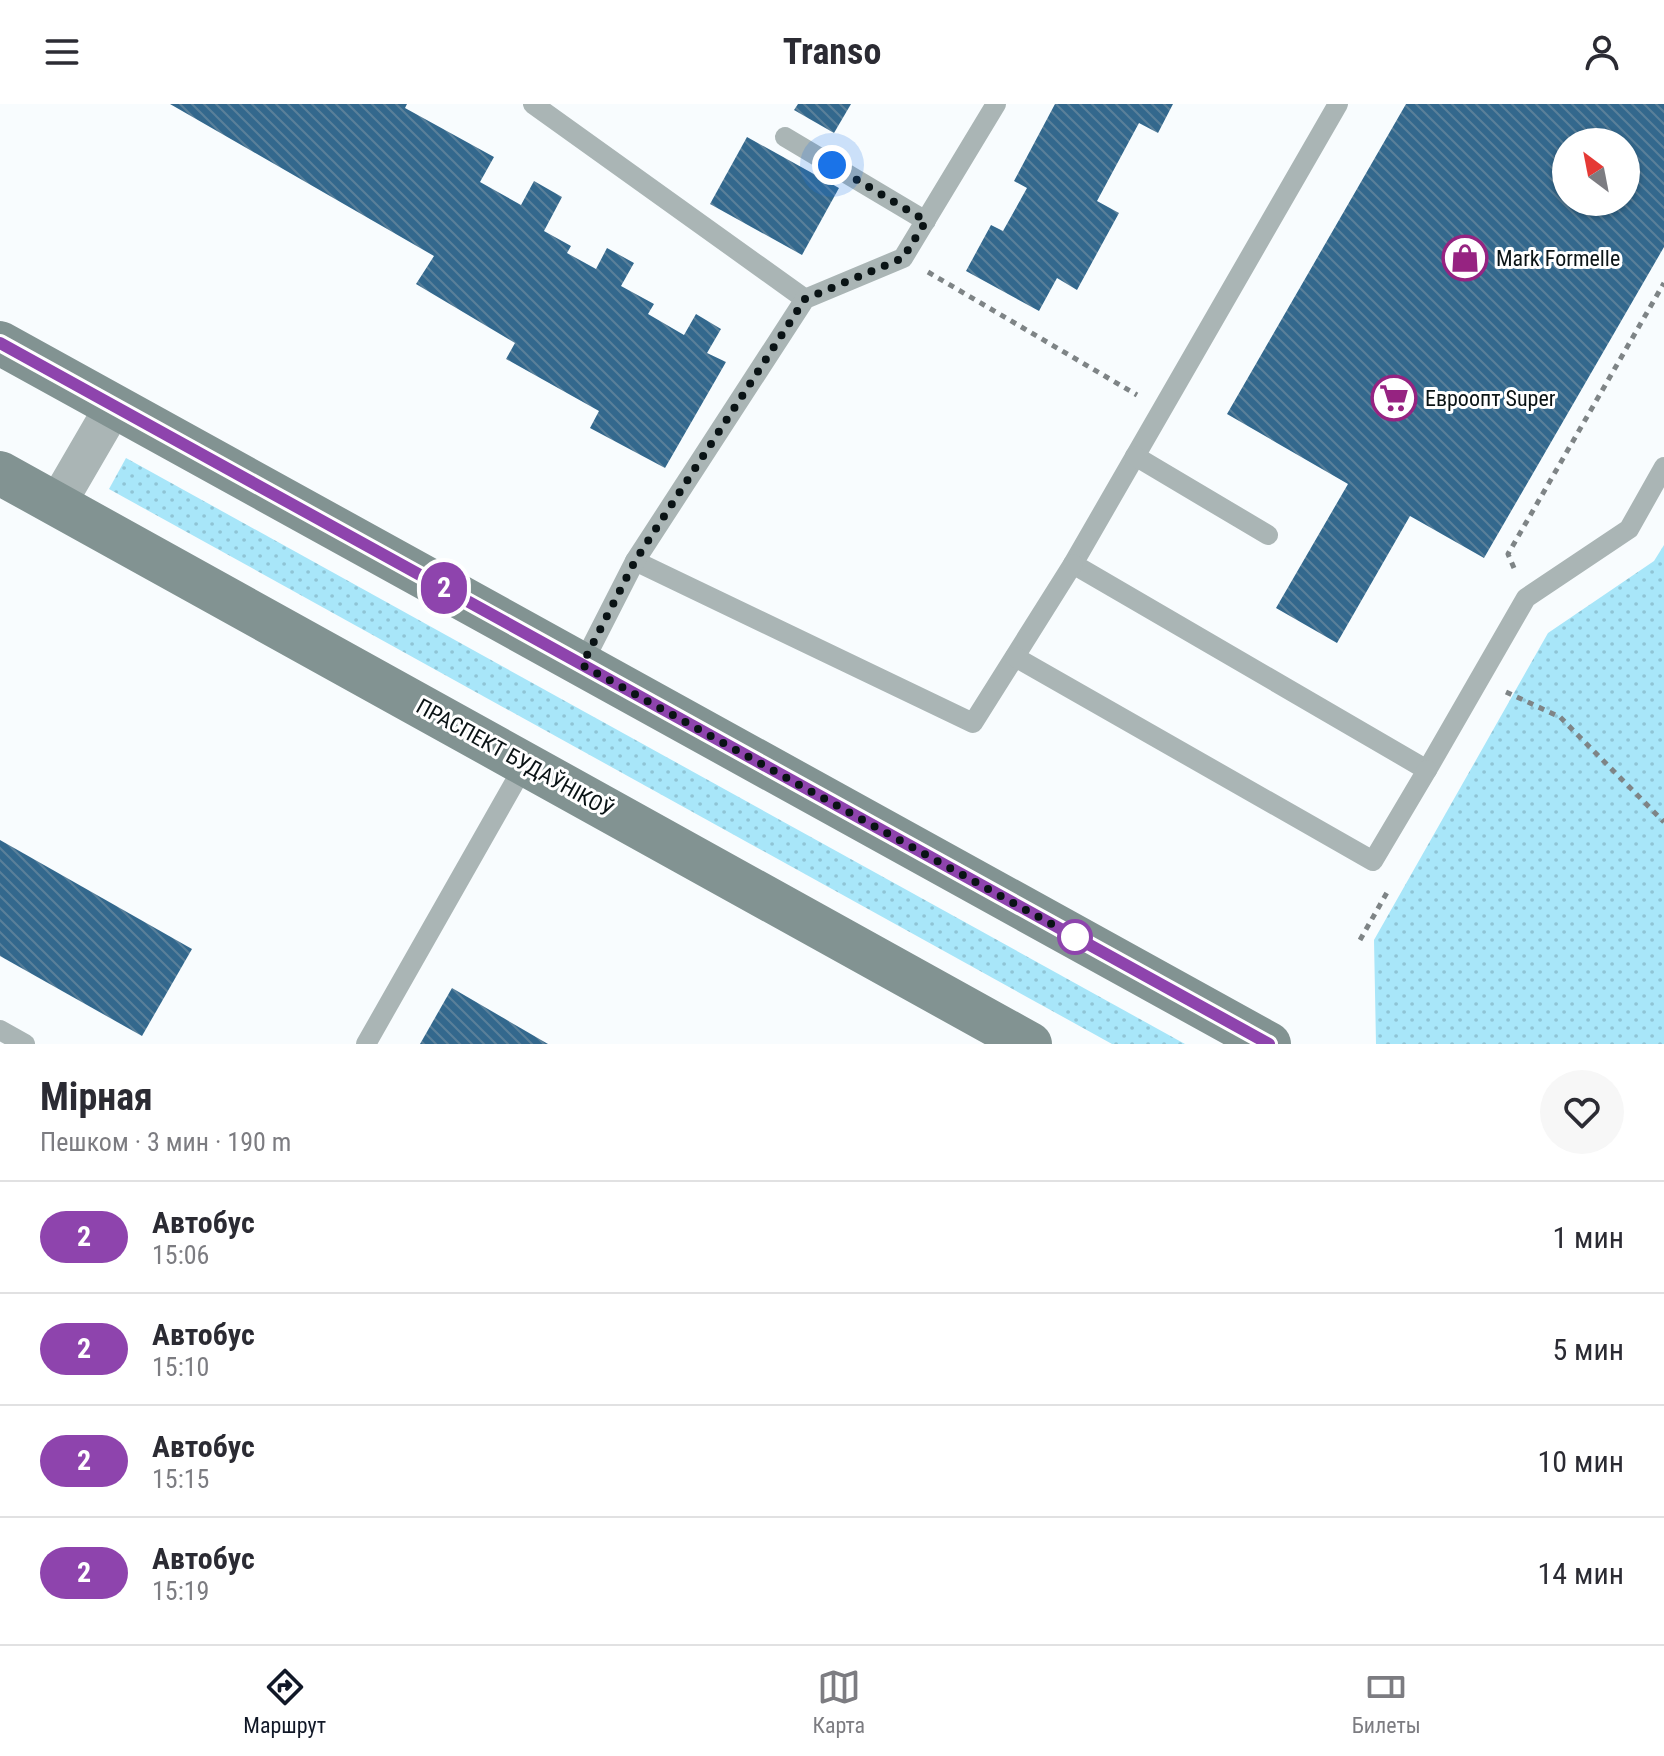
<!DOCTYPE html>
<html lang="ru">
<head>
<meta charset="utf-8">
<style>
  body { margin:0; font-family:"Roboto Condensed",sans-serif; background:#f7f7f7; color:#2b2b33; height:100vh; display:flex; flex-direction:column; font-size:30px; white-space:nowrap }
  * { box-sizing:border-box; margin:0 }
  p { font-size:26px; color:#7c7c81 }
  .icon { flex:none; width:44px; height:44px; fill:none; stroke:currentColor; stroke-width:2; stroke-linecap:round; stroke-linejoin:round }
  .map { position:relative; height:940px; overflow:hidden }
  .panel { display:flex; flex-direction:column; background:#fff; flex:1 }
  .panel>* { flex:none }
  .badge { padding:0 16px; border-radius:26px; font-size:28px; line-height:52px }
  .needle { width:52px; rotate:328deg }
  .tools { position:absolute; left:1552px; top:24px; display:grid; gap:16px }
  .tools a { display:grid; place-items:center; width:88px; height:88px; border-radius:50%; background:#fff; box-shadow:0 2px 6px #0004; font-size:40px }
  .you { position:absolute; width:40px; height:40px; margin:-20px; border:6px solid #fff; border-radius:50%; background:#1a73e8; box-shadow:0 0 0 12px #1a73e833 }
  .map>.badge { position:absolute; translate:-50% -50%; box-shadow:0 0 0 4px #fff }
  .round { display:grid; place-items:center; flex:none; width:84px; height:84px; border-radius:42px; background:#f7f7f7 }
  .headline { display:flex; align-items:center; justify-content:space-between; height:136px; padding:0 40px }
  h1 { font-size:38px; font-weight:700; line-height:60px }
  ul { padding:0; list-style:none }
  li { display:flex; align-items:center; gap:24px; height:112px; padding:0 40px; border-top:2px solid #e1e1e2 }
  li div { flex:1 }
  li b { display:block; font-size:30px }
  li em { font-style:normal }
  li .badge { min-width:88px; font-weight:700; text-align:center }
  header { display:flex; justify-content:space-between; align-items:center; height:104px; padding:0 40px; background:#fff; font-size:36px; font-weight:700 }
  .dock { display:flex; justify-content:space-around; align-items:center; height:112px; border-top:2px solid #e1e1e2; background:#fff; font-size:22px; color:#7c7c81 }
  .dock a { display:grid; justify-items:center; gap:4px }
  .dock .selected { color:#111827 }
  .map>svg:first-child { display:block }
  .grass { fill:url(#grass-dots) }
  .building { fill:url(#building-back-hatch); fill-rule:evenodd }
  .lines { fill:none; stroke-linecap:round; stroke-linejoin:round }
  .path { stroke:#7e8486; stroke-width:5; stroke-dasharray:6 6; stroke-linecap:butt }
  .service { stroke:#aab5b5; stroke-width:20 }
  .minor { stroke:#aab5b5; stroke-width:38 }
  .secondary { stroke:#829392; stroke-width:44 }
  .line-casing { stroke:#fff; stroke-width:18 }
  .line { stroke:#8e44ad; stroke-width:12 }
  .walk { stroke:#0a1315; stroke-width:8; stroke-dasharray:0 14.4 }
  .stop-dot { fill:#fff; stroke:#8e44ad; stroke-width:4 }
  .labels { text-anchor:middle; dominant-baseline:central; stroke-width:6; stroke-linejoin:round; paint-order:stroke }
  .poi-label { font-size:22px; fill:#0a1315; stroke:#fff; text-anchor:start }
  .street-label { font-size:22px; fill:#0a1315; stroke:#fff }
</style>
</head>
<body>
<header><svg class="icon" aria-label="menu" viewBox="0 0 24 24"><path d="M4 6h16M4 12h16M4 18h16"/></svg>Transo<svg class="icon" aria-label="person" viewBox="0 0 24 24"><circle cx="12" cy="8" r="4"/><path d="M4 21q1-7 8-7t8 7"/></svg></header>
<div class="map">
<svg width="1664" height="940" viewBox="0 0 1664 940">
  <defs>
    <pattern id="grass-dots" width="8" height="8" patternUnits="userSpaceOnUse" patternTransform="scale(2)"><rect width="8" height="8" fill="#a8e6f9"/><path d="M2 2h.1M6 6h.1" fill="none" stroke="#8fc4d5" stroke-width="1.8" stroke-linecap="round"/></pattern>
    <pattern id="building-back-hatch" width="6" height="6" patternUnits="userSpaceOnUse" patternTransform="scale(2)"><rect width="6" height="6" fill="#33688d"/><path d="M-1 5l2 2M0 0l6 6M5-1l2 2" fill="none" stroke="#5a809a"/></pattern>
  </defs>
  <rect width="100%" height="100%" fill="#f8fcfe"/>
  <g class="grass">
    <path d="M126,354l1059,586h-73l-1003,-555z"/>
    <path d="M1664,441v499h-288l-2,-104 174,-307 106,-72z"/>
  </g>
  <g class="building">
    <path d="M170,0h237l-2,4 89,49 -14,25 41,23 13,-24 28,16 -18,34 27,15 -4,7 29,16 11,-21 27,15 -13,23 33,18 -6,10 36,21 12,-21 25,15 -14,24 19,9 -61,106 -75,-40 9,-17 -93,-52 9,-16 -99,-59 18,-28z"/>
    <path d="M798,0h53l-17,29 -40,-23z"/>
    <path d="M1055,0h118l-15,29 -19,-10 -42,78 22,12 -42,77 -20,-12 -18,33 -73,-40 25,-46 12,6 24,-43 -13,-7z"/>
    <path d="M1406,0h258v143l-180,311 -74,-42 -73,127 -61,-35 72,-124 -121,-70zM1566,38h60v60h-60z"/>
    <path d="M747,33l92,51 -37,67 -92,-51z"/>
    <path d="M0,736l192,109 -50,87 -142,-80z"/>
    <path d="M452,884l96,56h-128z"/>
  </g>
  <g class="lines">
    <g class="path">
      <path d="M928,168l209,123"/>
      <path d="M1514,464l-6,-14 156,-271"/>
      <path d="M1506,588l54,25 104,105"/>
      <path d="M1360,836l29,-51"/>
    </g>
    <g class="service">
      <path d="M533,0l272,195"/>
      <path d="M1338,0l-265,460 354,206 99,-172 103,-69 35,-62"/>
      <path d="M785,33l141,84"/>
      <path d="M1135,352l133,79"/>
      <path d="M635,457l338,162 100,-159"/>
      <path d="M1015,553l358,204 54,-91"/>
      <path d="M582,561l53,-104 170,-262 98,-41 93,-154"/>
      <path d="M0,926l25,14"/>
      <path d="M366,940l159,-280"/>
    </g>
    <path class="minor" d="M57,400l57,-98"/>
    <g class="secondary">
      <path d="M0,239l1269,701"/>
      <path d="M0,369l1030,571"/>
    </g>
  </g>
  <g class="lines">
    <g class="line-casing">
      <path id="line" d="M0,239l1269,701"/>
    </g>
    <use href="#line" class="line"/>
    <path class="walk" d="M832,61l94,56 -23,37 -98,41 -170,262 -53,104 493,272"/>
  </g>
  <defs>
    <g id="shop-ring" transform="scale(2.3)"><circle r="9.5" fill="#fff" stroke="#962381" stroke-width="1.5"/><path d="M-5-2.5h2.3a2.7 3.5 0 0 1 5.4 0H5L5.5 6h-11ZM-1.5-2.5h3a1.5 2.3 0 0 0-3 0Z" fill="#962381"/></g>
    <g id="supermarket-ring" transform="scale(2.3)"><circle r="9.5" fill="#fff" stroke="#962381" stroke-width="1.5"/><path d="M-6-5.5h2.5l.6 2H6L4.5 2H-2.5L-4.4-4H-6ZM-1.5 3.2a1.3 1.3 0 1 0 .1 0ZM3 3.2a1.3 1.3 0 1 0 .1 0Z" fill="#962381"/></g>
  </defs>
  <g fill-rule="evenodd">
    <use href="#shop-ring" x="1465" y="154"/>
    <use href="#supermarket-ring" x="1394" y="294"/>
  </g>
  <circle class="stop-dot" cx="1075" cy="833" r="16"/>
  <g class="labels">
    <g class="poi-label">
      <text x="1496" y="154">Mark Formelle</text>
      <text x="1425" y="294">Евроопт Super</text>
    </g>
    <g class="street-label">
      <text transform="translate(515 654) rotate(29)">ПРАСПЕКТ БУДАЎНІКОЎ</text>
    </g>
  </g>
</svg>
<div class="tools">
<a><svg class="needle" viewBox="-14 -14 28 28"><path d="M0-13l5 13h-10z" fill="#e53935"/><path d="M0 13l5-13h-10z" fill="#7c7c81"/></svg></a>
</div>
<div class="you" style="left:832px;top:61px"></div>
<b class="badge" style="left:444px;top:484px;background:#8e44ad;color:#fff">2</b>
</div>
<section class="panel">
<div class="headline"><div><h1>Мірная</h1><p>Пешком · 3 мин · 190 m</p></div><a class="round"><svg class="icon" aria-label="heart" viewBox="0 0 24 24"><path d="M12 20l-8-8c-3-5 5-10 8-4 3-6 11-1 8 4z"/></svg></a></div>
<ul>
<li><span class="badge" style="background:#8e44ad;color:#fff">2</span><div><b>Автобус</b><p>15:06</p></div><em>1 мин</em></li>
<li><span class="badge" style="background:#8e44ad;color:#fff">2</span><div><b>Автобус</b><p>15:10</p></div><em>5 мин</em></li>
<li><span class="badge" style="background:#8e44ad;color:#fff">2</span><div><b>Автобус</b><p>15:15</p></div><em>10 мин</em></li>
<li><span class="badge" style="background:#8e44ad;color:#fff">2</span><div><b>Автобус</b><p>15:19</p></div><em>14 мин</em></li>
</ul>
</section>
<nav class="dock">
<a class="selected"><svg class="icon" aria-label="directions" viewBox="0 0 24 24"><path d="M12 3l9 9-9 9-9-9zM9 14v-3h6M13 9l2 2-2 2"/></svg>Маршрут</a>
<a><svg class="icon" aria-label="map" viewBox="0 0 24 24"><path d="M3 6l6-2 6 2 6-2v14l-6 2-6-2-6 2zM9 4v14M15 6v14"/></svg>Карта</a>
<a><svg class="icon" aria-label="tickets" viewBox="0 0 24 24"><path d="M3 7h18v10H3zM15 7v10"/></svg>Билеты</a>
</nav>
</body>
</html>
